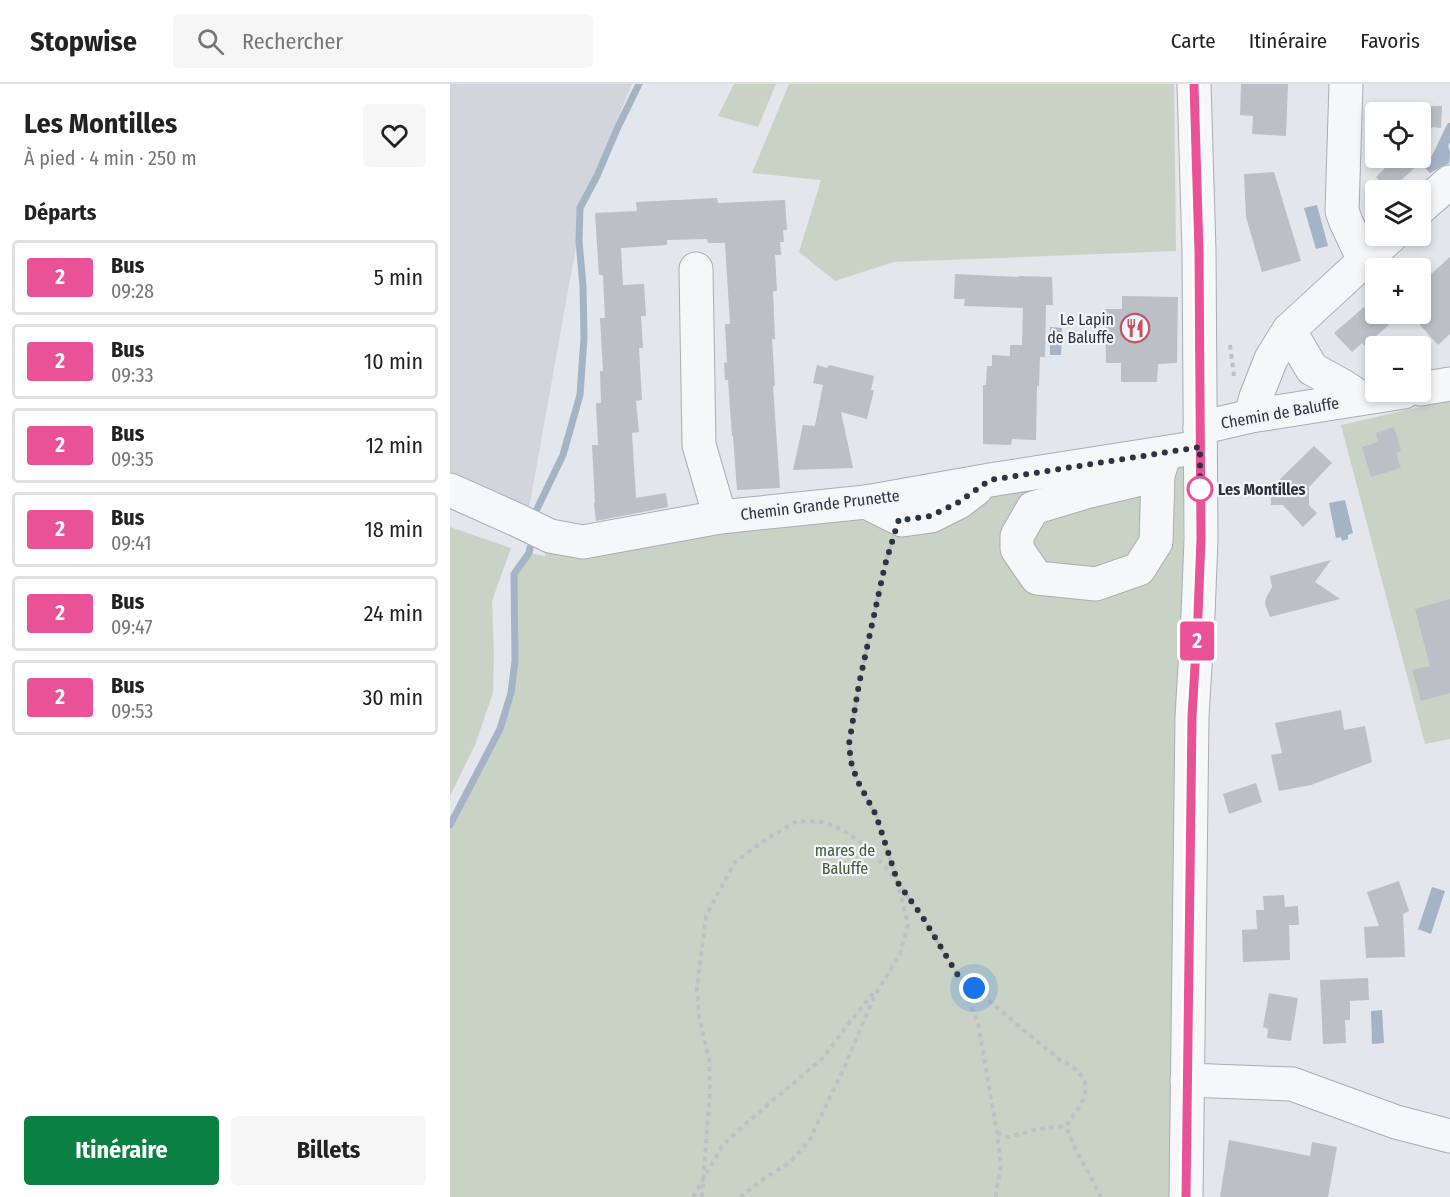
<!DOCTYPE html>
<html lang="fr">
<head>
<meta charset="utf-8">
<style>
  body { margin:0; font-family:"Fira Sans Condensed",sans-serif; background:#f6f6f6; color:#222; height:100vh; display:flex; flex-direction:column; font-size:22px; white-space:nowrap }
  * { box-sizing:border-box; margin:0 }
  p { font-size:20px; color:#767676 }
  .icon { flex:none; width:33px; height:33px; fill:none; stroke:currentColor; stroke-width:2; stroke-linecap:round; stroke-linejoin:round }
  .map { position:relative; flex:1; overflow:hidden }
  .details { display:flex; flex-direction:column; background:#fff; width:450px }
  .details>* { flex:none }
  .badge { padding:0 12px; border-radius:4px; font-size:21px; line-height:39px }
  .buttons { position:absolute; left:915px; top:18px; display:grid; gap:12px }
  .buttons a { display:grid; place-items:center; width:66px; height:66px; border-radius:6px; background:#fff; box-shadow:0 3px 9px #0003; font-size:30px }
  .you { position:absolute; width:30px; height:30px; margin:-15px; border:4px solid #fff; border-radius:50%; background:#1a73e8; box-shadow:0 0 0 9px #1a73e833 }
  .map>.badge { position:absolute; translate:-50% -50%; box-shadow:0 0 0 3px #fff }
  h2 { padding:0 24px; font-size:22px; line-height:54px }
  .round { display:grid; place-items:center; flex:none; width:63px; height:63px; border-radius:6px; background:#f6f6f6 }
  .head { display:flex; align-items:center; justify-content:space-between; height:102px; padding:0 24px }
  h1 { font-size:28px; font-weight:700; line-height:45px }
  .cta { display:flex; gap:12px; margin-top:auto; padding:12px 24px }
  .cta a { flex:1; height:69px; border-radius:6px; background:#0b8043; color:#fff; font-size:24px; font-weight:700; line-height:69px; text-align:center }
  .cta a+a { background:#f6f6f6; color:#222 }
  ul { padding:0; list-style:none }
  li { display:flex; align-items:center; gap:18px; height:75px; margin:0 12px 9px; padding:0 12px; border:3px solid #e0e0e0; border-radius:6px }
  li div { flex:1 }
  li b { display:block; font-size:22px }
  li em { font-style:normal }
  li .badge { min-width:66px; font-weight:700; text-align:center }
  header { display:flex; align-items:center; gap:36px; box-sizing:border-box; height:84px; padding:0 30px; background:#fff; border-bottom:2px solid #e0e0e0 }
  header strong { font-size:28px }
  nav { display:flex; gap:33px; margin-inline-start:auto; font-size:21px }
  .search { width:420px; height:54px; background:#f6f6f6; display:flex; align-items:center; gap:15px; box-sizing:border-box; padding:0 21px; border-radius:6px; color:#767676; font-size:22px }
  main { display:flex; flex:1; min-height:0 }
  .map>svg:first-child { display:block }
  .built { fill:#d2d5dc }
  .green { fill:#c9d3c5 }
  .water { fill:#a2b4c6 }
  .lines { fill:none; stroke-linecap:round; stroke-linejoin:round }
  .stream { stroke:#a2b4c6; stroke-width:7 }
  .building { fill:#bbbfc6 }
  .minor-casing { stroke:#a9adb4; stroke-width:35 }
  .path { stroke:#bec0c5; stroke-width:4; stroke-dasharray:4.5 4.5; stroke-linecap:butt }
  .minor { stroke:#f6f7f9; stroke-width:33 }
  .line-casing { stroke:#fff; stroke-width:14 }
  .line { stroke:#ea5297; stroke-width:9 }
  .walk { stroke:#2d3441; stroke-width:6; stroke-dasharray:0 10.8 }
  .stop-dot { fill:#fff; stroke:#ea5297; stroke-width:3 }
  .labels { text-anchor:middle; dominant-baseline:central; stroke-width:4.5; stroke-linejoin:round; paint-order:stroke }
  .poi-label { font-size:16px; fill:#2d3441; stroke:#f3f5f8; text-anchor:end }
  .street-label { font-size:16px; fill:#2d3441; stroke:#f3f5f8 }
  .stop-label { font-size:16px; font-weight:bold; fill:#2d3441; stroke:#f3f5f8; text-anchor:start }
  .park-label { font-size:16px; fill:#415b3b; stroke:#f3f5f8 }
</style>
</head>
<body>
<header>
<strong>Stopwise</strong>
<div class="search"><svg class="icon" aria-label="search" viewBox="0 0 24 24"><circle cx="10" cy="10" r="6"/><path d="M15 15l6 6"/></svg>Rechercher</div>
<nav><a>Carte</a><a>Itinéraire</a><a>Favoris</a></nav>
</header>
<main>
<section class="details">
<div class="head"><div><h1>Les Montilles</h1><p>À pied · 4 min · 250 m</p></div><a class="round"><svg class="icon" aria-label="heart" viewBox="0 0 24 24"><path d="M12 20l-8-8c-3-5 5-10 8-4 3-6 11-1 8 4z"/></svg></a></div>
<h2>Départs</h2>
<ul>
<li><span class="badge" style="background:#ea5297;color:#fff">2</span><div><b>Bus</b><p>09:28</p></div><em>5 min</em></li>
<li><span class="badge" style="background:#ea5297;color:#fff">2</span><div><b>Bus</b><p>09:33</p></div><em>10 min</em></li>
<li><span class="badge" style="background:#ea5297;color:#fff">2</span><div><b>Bus</b><p>09:35</p></div><em>12 min</em></li>
<li><span class="badge" style="background:#ea5297;color:#fff">2</span><div><b>Bus</b><p>09:41</p></div><em>18 min</em></li>
<li><span class="badge" style="background:#ea5297;color:#fff">2</span><div><b>Bus</b><p>09:47</p></div><em>24 min</em></li>
<li><span class="badge" style="background:#ea5297;color:#fff">2</span><div><b>Bus</b><p>09:53</p></div><em>30 min</em></li>
</ul>
<div class="cta"><a>Itinéraire</a><a>Billets</a></div>
</section>
<div class="map">
<svg width="1000" height="1113" viewBox="0 0 1000 1113">
  <rect width="100%" height="100%" fill="#e3e6ea"/>
  <path class="built" d="M0,0h182l-48,118 -55,306 -79,-32z"/>
  <g class="green">
    <path d="M284,0h42l-18,43 -40,-11z"/>
    <path d="M339,0h385l2,167 -282,11 -59,19 -36,-29 22,-72 -69,-7z"/>
    <path d="M1000,316v339l-25,5 -84,-319z"/>
    <path d="M733,373l3,740h-736v-372l50,-96 11,-36 4,-32 -1,-87 15,-21 16,3 3,-11z"/>
    <path d="M0,443l61,21 -19,53 2,55 -1,37 -18,52 -25,51z"/>
  </g>
  <g class="water">
    <path d="M998,39h2v19l-2,4 2,6 -1,11 -19,10 -6,-6c11,-13 15,-28 24,-44z"/>
    <path d="M867,121l11,41 -12,3 -12,-41z"/>
    <path d="M600,243l12,1 -1,27h-11z"/>
    <path d="M895,416l8,33 -5,2v4l-6,2 -1,-4 -5,1 -7,-35z"/>
    <path d="M982,803l13,4 -14,43 -13,-5z"/>
    <path d="M932,926l2,33 -12,1 -1,-33z"/>
  </g>
  <g class="lines">
    <g class="stream">
      <path d="M87,425l26,-54 17,-60 4,-57 -1,-52 -4,-45 1,-33 17,-32 20,-47 22,-45"/>
      <path d="M0,741l50,-96 11,-36 4,-32 -1,-87 15,-21 1,-5"/>
    </g>
  </g>
  <g class="building">
    <path d="M791,0h47l-2,52 -34,-2 1,-18 -13,-1z"/>
    <path d="M970,22h22l-1,22 -8,-1 -13,12z"/>
    <path d="M968,81l-28,25h-2l-12,-13 10,-10z"/>
    <path d="M824,88l27,89 -39,11 -16,-55 -2,-43z"/>
    <path d="M267,114l1,5 67,-3 2,30h-4l1,12h-4l1,13h-6l2,36h-4l2,48h-3l3,47h-2l7,102 -43,2 -4,-54h-1l-4,-56h-3l-1,-17 3,-1 -2,-38h5l-5,-81h-17l-1,-4 -40,1v5l-46,3 2,37 21,-1 2,32h-5l2,32h-4l3,52 -6,1 3,31 -7,1 4,65 30,-5 2,14 -72,14 -2,-18h1l-3,-58h6l-2,-42h5l-1,-32h3l-3,-53h5l-2,-43h-4l-4,-62 42,-2 -1,-9z"/>
    <path d="M1000,173v77l-12,11 -18,-20v-41z"/>
    <path d="M505,190l64,3v-1l33,1 1,28h-7l-1,52h-5l-1,29h-2l-1,54 -24,-1 -1,6 -28,-1v-59h3l1,-19h5v-11l18,1v-11h12l1,-37 -59,-2 1,-7h-11z"/>
    <path d="M672,212l56,1 -1,66 -19,1 -1,18h-36v-19h-15l-1,-54h17z"/>
    <path d="M924,218l2,2v10h8l8,8 -27,24 -3,-3 -10,9 -18,-19 30,-26 2,3z"/>
    <path d="M367,281l10,3 2,-3 45,11 -3,14h3l-7,29 -26,-7 12,56 -60,2 10,-45 12,1 8,-41 -10,-2z"/>
    <path d="M944,343l7,24 -5,2 5,15 -30,9 -9,-30 16,-5 -2,-9z"/>
    <path d="M864,362l18,17 -23,24v18l8,8 -14,14 -20,-22h-12v-17z"/>
    <path d="M881,476l-16,22 25,17 -70,18 -5,-13 1,-6 6,-11 -2,-11z"/>
    <path d="M1000,515v94l-29,8 -9,-31 18,-4 -15,-57z"/>
    <path d="M891,626l3,20 21,-4 7,36 -61,23 -32,6 -8,-36 11,-2 -7,-30z"/>
    <path d="M806,699l6,19 -33,12 -6,-20z"/>
    <path d="M949,797l10,30 -6,3 2,43 -39,1 -2,-31 15,-1 -12,-34z"/>
    <path d="M834,811l1,12 13,-1 1,19h-10l1,35 -47,2 -1,-32 15,-1 -1,-19h8l-1,-14z"/>
    <path d="M918,894l1,22 -19,1v19h-5l1,23 -23,1 -3,-64z"/>
    <path d="M819,909l29,5 -7,43 -24,-3 1,-9 -5,-2z"/>
    <path d="M779,1056l81,16 2,-14 25,5 -9,50h-108z"/>
  </g>
  <g class="lines">
    <g class="minor-casing">
      <g id="minor">
        <path d="M896,0l-4,127 4,11 18,38"/>
        <path d="M970,124l30,-26"/>
        <path d="M246,185l3,176 21,72"/>
        <path d="M839,246l23,39 31,17 18,12"/>
        <path d="M970,305l30,-5"/>
        <path d="M801,332l5,-19 15,-38 18,-29 102,-94"/>
        <path d="M750,344l51,-12 153,-24"/>
        <path d="M708,391l-2,67 -17,27 -43,15 -59,-6 -20,-29v-13l16,-28 53,-16 72,-17 5,-16"/>
        <path d="M0,406l67,30 33,16 33,6 137,-25 146,-15 124,-22 210,-33"/>
        <path d="M416,418l36,18 29,-4 28,-14 17,-13"/>
        <path d="M737,996l105,4 104,38 54,14"/>
        <path d="M736,1113l6,-480 6,-102 3,-76 -2,-288 -5,-167"/>
      </g>
    </g>
    <g class="path">
      <path d="M780,261l4,31"/>
      <path d="M441,461l-6,20 -26,119 -10,60 2,18 6,18 19,35 20,63"/>
      <path d="M507,890l21,49 19,110 4,33 -5,25v6"/>
      <path d="M547,1049l12,4 28,-8 29,-3"/>
      <path d="M243,1113l30,-52 20,-19 80,-68 29,-39 24,-29"/>
      <path d="M252,1113l8,-106 -1,-33 -10,-40 -2,-30 9,-72 29,-54 27,-20 35,-21 27,1 19,8 19,13 28,29 32,45 35,57 104,87c9,3 13,6 19,13 15,17 -4,37 -14,52l7,18 28,53"/>
      <path d="M290,1113l25,-19 25,-16 19,-21 34,-71 32,-75 25,-41 8,-29 -9,-37"/>
    </g>
    <use href="#minor" class="minor"/>
  </g>
  <g class="lines">
    <g class="line-casing">
      <path id="line" d="M736,1113l6,-480 6,-102 3,-76 -2,-288 -5,-167"/>
    </g>
    <use href="#line" class="line"/>
    <path class="walk" d="M524,904l-17,-14 -35,-58 -24,-33 -22,-68 -19,-35 -6,-18 -2,-18 10,-60 26,-119 14,-46 3,1 29,-4 28,-14 31,-22 210,-33v42"/>
  </g>
  <defs>
    <g id="restaurant-ring" transform="scale(1.5)"><circle r="9.5" fill="#f3f5f8" stroke="#c25565" stroke-width="1.5"/><path d="M-5-6h1v4h1v-4h1v4h1v-4h1v5L-1.5 .5V6h-2V.5L-5-1ZM5-6V6H3V1.5H1.5Q1.5-4 5-6Z" fill="#c25565"/></g>
  </defs>
  <g fill-rule="evenodd">
    <use href="#restaurant-ring" x="685" y="244"/>
  </g>
  <circle class="stop-dot" cx="750" cy="405" r="12"/>
  <g class="labels">
    <g class="poi-label">
      <text x="664" y="235">Le Lapin<tspan x="664" dy="18">de Baluffe</tspan></text>
    </g>
    <g class="street-label">
      <text transform="translate(830 329) rotate(-10)">Chemin de Baluffe</text>
      <text transform="translate(370 421) rotate(-7)">Chemin Grande Prunette</text>
    </g>
    <g class="stop-label">
      <text x="768" y="405">Les Montilles</text>
    </g>
    <g class="park-label">
      <text x="395" y="766">mares de<tspan x="395" dy="18">Baluffe</tspan></text>
    </g>
  </g>
</svg>
<div class="buttons">
<a><svg class="icon" aria-label="locate" viewBox="0 0 24 24"><circle cx="12" cy="12" r="6"/><path d="M12 2v4M12 18v4M2 12h4M18 12h4"/></svg></a>
<a><svg class="icon" aria-label="layers" viewBox="0 0 24 24"><path d="M12 4l9 5-9 5-9-5zM3 14l9 5 9-5"/></svg></a>
<a>+</a>
<a>−</a>
</div>
<div class="you" style="left:524px;top:904px"></div>
<b class="badge" style="left:747px;top:557px;background:#ea5297;color:#fff">2</b>
</div>
</main>
</body>
</html>
